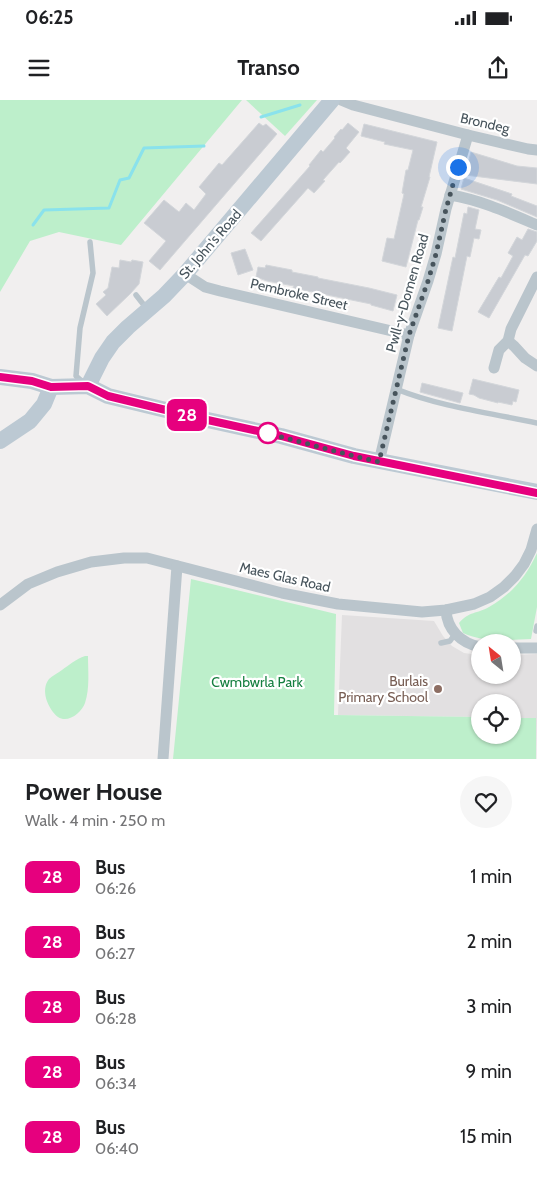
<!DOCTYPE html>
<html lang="en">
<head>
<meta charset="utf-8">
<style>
  body { margin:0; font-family:Cabin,sans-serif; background:#f6f6f6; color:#202124; height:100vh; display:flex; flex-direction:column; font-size:19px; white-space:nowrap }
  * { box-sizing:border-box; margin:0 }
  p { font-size:16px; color:#757577 }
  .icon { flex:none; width:28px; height:28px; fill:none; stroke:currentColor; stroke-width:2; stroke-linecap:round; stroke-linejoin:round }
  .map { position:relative; height:659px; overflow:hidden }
  .details { display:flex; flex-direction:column; background:#fff; flex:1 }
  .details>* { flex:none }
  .badge { padding:0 10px; border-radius:8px; font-size:18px; line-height:32px }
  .needle { width:32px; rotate:330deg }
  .buttons { position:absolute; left:471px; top:534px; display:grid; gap:10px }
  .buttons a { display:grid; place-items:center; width:50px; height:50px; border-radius:50%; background:#fff; box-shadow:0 1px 4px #0004; font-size:25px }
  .you { position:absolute; width:25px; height:25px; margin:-12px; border:4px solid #fff; border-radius:50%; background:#1a73e8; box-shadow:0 0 0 8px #1a73e833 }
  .map>.badge { position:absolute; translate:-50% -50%; box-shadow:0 0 0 2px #fff }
  .round { display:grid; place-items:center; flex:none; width:52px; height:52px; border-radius:26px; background:#f6f6f6 }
  .overview { display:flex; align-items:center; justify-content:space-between; height:85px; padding:0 25px }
  h1 { font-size:24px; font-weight:700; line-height:38px }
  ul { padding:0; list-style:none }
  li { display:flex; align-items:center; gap:15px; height:65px; padding:0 25px }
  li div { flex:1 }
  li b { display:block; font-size:19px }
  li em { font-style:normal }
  li .badge { min-width:55px; font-weight:700; text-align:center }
  .status { display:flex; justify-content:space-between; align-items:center; height:35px; padding:0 25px; background:#fff; direction:ltr }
  .status svg { height:14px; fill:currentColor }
  header { display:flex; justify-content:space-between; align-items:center; height:65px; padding:0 25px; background:#fff; font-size:22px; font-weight:700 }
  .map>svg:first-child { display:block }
  .education { fill:#e2e0e1 }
  .green { fill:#bdefcb }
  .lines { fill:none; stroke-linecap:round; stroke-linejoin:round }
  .stream { stroke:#8ae2ec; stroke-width:3 }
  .building { fill:#c9ccd2; stroke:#d3d6da }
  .lane { stroke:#bac5cc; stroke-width:5.5 }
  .street { stroke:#bac5cc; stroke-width:11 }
  .secondary { stroke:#bcc9d3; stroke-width:16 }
  .line-casing { stroke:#fff; stroke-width:11 }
  .line { stroke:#e6007e; stroke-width:8 }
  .walk { stroke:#47545c; stroke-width:5; stroke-dasharray:0 9 }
  .stop-dot { fill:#fff; stroke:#e6007e; stroke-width:2.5 }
  .education-dot { fill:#8d6e63; stroke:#fff; stroke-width:2 }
  .labels { text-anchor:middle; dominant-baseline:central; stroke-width:4.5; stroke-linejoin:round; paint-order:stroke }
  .street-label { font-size:14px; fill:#47545c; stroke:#fff }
  .education-label { font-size:14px; fill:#785e54; stroke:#fff; text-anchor:end }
  .park-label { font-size:14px; fill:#167f40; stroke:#fff }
</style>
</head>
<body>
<div class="status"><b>06:25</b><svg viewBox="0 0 49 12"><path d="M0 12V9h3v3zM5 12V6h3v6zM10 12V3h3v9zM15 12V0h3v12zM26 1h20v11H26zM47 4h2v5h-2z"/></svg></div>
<header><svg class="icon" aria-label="menu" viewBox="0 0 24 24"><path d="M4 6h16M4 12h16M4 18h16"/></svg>Transo<svg class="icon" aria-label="share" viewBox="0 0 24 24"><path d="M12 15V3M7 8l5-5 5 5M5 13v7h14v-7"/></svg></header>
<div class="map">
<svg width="537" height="659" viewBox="0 0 537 659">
  <rect width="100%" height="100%" fill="#f1efef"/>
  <path class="education" d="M342,515l92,6 9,15 9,10 12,7 16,2v20h32l1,-20 24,-1v105l-1,-41h-23l-1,-16h-32v15l-142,-2z"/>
  <g class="green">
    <path d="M0,0h242l-121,145 -62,-13 -29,9 -30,51z"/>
    <path d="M246,0h71l-32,36z"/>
    <path d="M537,453v54l-6,32c-23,1 -46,4 -68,-6l-4,-10c10,-12 18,-9 30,-16 23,-13 37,-30 48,-54z"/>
    <path d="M191,479l145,35 -2,101 146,2v18h32l1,-17h23v41h-363z"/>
    <path d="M85,556h3c0,15 2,32 -3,47 -3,9 -17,21 -27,14 -10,-8 -18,-27 -9,-38 3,-3 9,-6 13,-9 7,-5 14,-11 23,-14z"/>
  </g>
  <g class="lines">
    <g class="stream">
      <path d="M261,17l39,-12"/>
      <path d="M33,125l11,-15 65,-2 11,-28 9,-2 15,-30 60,-2"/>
    </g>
  </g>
  <g class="building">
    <path d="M259,23l4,3 3,-2 11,10 -117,136 -11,-9 17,-20 -22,-18 20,-23 15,12 7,-9 8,7 12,-16 -7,-7 20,-24 3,2z"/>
    <path d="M348,23l11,9 -13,16 4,4 -10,11 -1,-1 -16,18 2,1 -11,12 -6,-5 -47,53 -10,-8 59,-67 -1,-1 12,-15 2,2 12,-14 -1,-1 7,-8 1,1z"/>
    <path d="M364,24l73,18 -8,35h1l-9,30h2l-4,13h-1l-12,47 -24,-6 5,-23 7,1 10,-45 -2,-1 4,-23h2l5,-20 -29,-6 1,-2 -24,-6z"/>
    <path d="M471,52l46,14 20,2v16l-72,-9z"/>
    <path d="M464,78l48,16 -1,2 26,10v11l-40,-17 -36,-11z"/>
    <path d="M468,107l11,3 -4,19 6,1 -2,9 -5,-1 -4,19 -3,-1 -15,75 -14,-3 15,-71 2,1 9,-45 3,1z"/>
    <path d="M528,129l9,3v9l-9,15 -3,-1 -36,63 -11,-6 21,-35 2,1 12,-22 -5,-3 9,-16 5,3z"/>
    <path d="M245,149l8,21 -15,5 -7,-22z"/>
    <path d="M120,160l11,2 1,-2 11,2 -4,22 -9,10 -23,22 -11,-12 10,-9 -3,-3 5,-4 4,-21 7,1z"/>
    <path d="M266,165l26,5v2l26,5v1l51,10 28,7 -4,16 -22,-6v-1l-78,-16 1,-2 -27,-5 -11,-4 2,-10 7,1z"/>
    <path d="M473,279l46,11 -3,12 -3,-1 -1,4 -14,-3v1l-19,-5 -5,-3 -5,-1z"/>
    <path d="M422,283l41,10 -3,10 -40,-11z"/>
  </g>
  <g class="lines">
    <g class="lane">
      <path d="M136,195l11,14"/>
      <path d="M84,283l-8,-7 4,-48 13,-55 -3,-31"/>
      <path d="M396,289c45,18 94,24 141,34"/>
      <path d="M536,531l1,-5"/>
      <path d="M441,543l9,-2 5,-7"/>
    </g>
    <g class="street">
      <path d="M341,0l12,5 115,30 60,14 9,1"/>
      <path d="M450,95c31,5 59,18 87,30"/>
      <path d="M185,174l20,13 15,4 189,44"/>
      <path d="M508,241l6,5 11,12 12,8"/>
      <path d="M494,268l5,-18 9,-9 3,-12 26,-52"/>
      <path d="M379,362l30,-127 19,-54 8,-27 10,-45 22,-74"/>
      <path d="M0,505l28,-21 29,-12 34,-10 33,-4h23l135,35 56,11 84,8 24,-2 28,-6 16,-7 14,-10 11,-11 9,-12 7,-14 6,-21"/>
      <path d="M446,510c1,20 15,33 34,37"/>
      <path d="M512,548h25"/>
      <path d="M163,659l14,-193"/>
    </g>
    <g class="secondary">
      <path d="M0,277l32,4 19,6 37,-1 20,10 95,23 78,17 73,20 183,36"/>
      <path d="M88,286l14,-28 11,-16 15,-15 36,-31 21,-22 147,-174"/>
      <path d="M0,341l30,-20 14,-17 7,-17"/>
    </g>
  </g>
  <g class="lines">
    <g class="line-casing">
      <path id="line" d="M0,277l32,4 19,6 37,-1 20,10 95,23 78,17 73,20 183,37"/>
    </g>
    <use href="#line" class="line"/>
    <path class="walk" d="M268,333h-2l88,23 25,6 30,-127 19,-54 8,-27 10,-45 12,-42"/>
  </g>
  <circle class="stop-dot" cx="268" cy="333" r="10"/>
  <circle class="education-dot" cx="438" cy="589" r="5"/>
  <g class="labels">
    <g class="street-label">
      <text transform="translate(485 23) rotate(13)">Brondeg</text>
      <text transform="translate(210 144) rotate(-49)">St. John's Road</text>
      <text transform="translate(407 193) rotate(-74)">Pwll-y-Domen Road</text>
      <text transform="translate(299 194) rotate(13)">Pembroke Street</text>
      <text transform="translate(285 477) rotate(13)">Maes Glas Road</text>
    </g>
    <g class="education-label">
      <text x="428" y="581">Burlais<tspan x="428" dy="16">Primary School</tspan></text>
    </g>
    <g class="park-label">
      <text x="257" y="582">Cwmbwrla Park</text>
    </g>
  </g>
</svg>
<div class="buttons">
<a><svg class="needle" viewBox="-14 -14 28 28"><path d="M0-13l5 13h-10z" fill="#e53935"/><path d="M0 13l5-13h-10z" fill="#757577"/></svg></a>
<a><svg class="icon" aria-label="locate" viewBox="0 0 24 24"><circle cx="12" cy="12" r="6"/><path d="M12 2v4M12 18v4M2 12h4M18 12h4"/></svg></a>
</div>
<div class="you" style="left:458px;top:67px"></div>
<b class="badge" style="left:187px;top:315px;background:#e6007e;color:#fff">28</b>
</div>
<section class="details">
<div class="overview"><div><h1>Power House</h1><p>Walk · 4 min · 250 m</p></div><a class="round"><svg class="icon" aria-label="heart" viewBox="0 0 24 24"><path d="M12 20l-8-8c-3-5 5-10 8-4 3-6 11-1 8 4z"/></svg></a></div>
<ul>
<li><span class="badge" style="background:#e6007e;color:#fff">28</span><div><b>Bus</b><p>06:26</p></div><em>1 min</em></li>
<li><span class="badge" style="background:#e6007e;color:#fff">28</span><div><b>Bus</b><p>06:27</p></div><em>2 min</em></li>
<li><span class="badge" style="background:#e6007e;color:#fff">28</span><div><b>Bus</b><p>06:28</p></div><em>3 min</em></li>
<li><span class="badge" style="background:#e6007e;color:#fff">28</span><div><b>Bus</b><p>06:34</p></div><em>9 min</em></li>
<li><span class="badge" style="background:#e6007e;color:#fff">28</span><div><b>Bus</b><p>06:40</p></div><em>15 min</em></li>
</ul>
</section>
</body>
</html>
